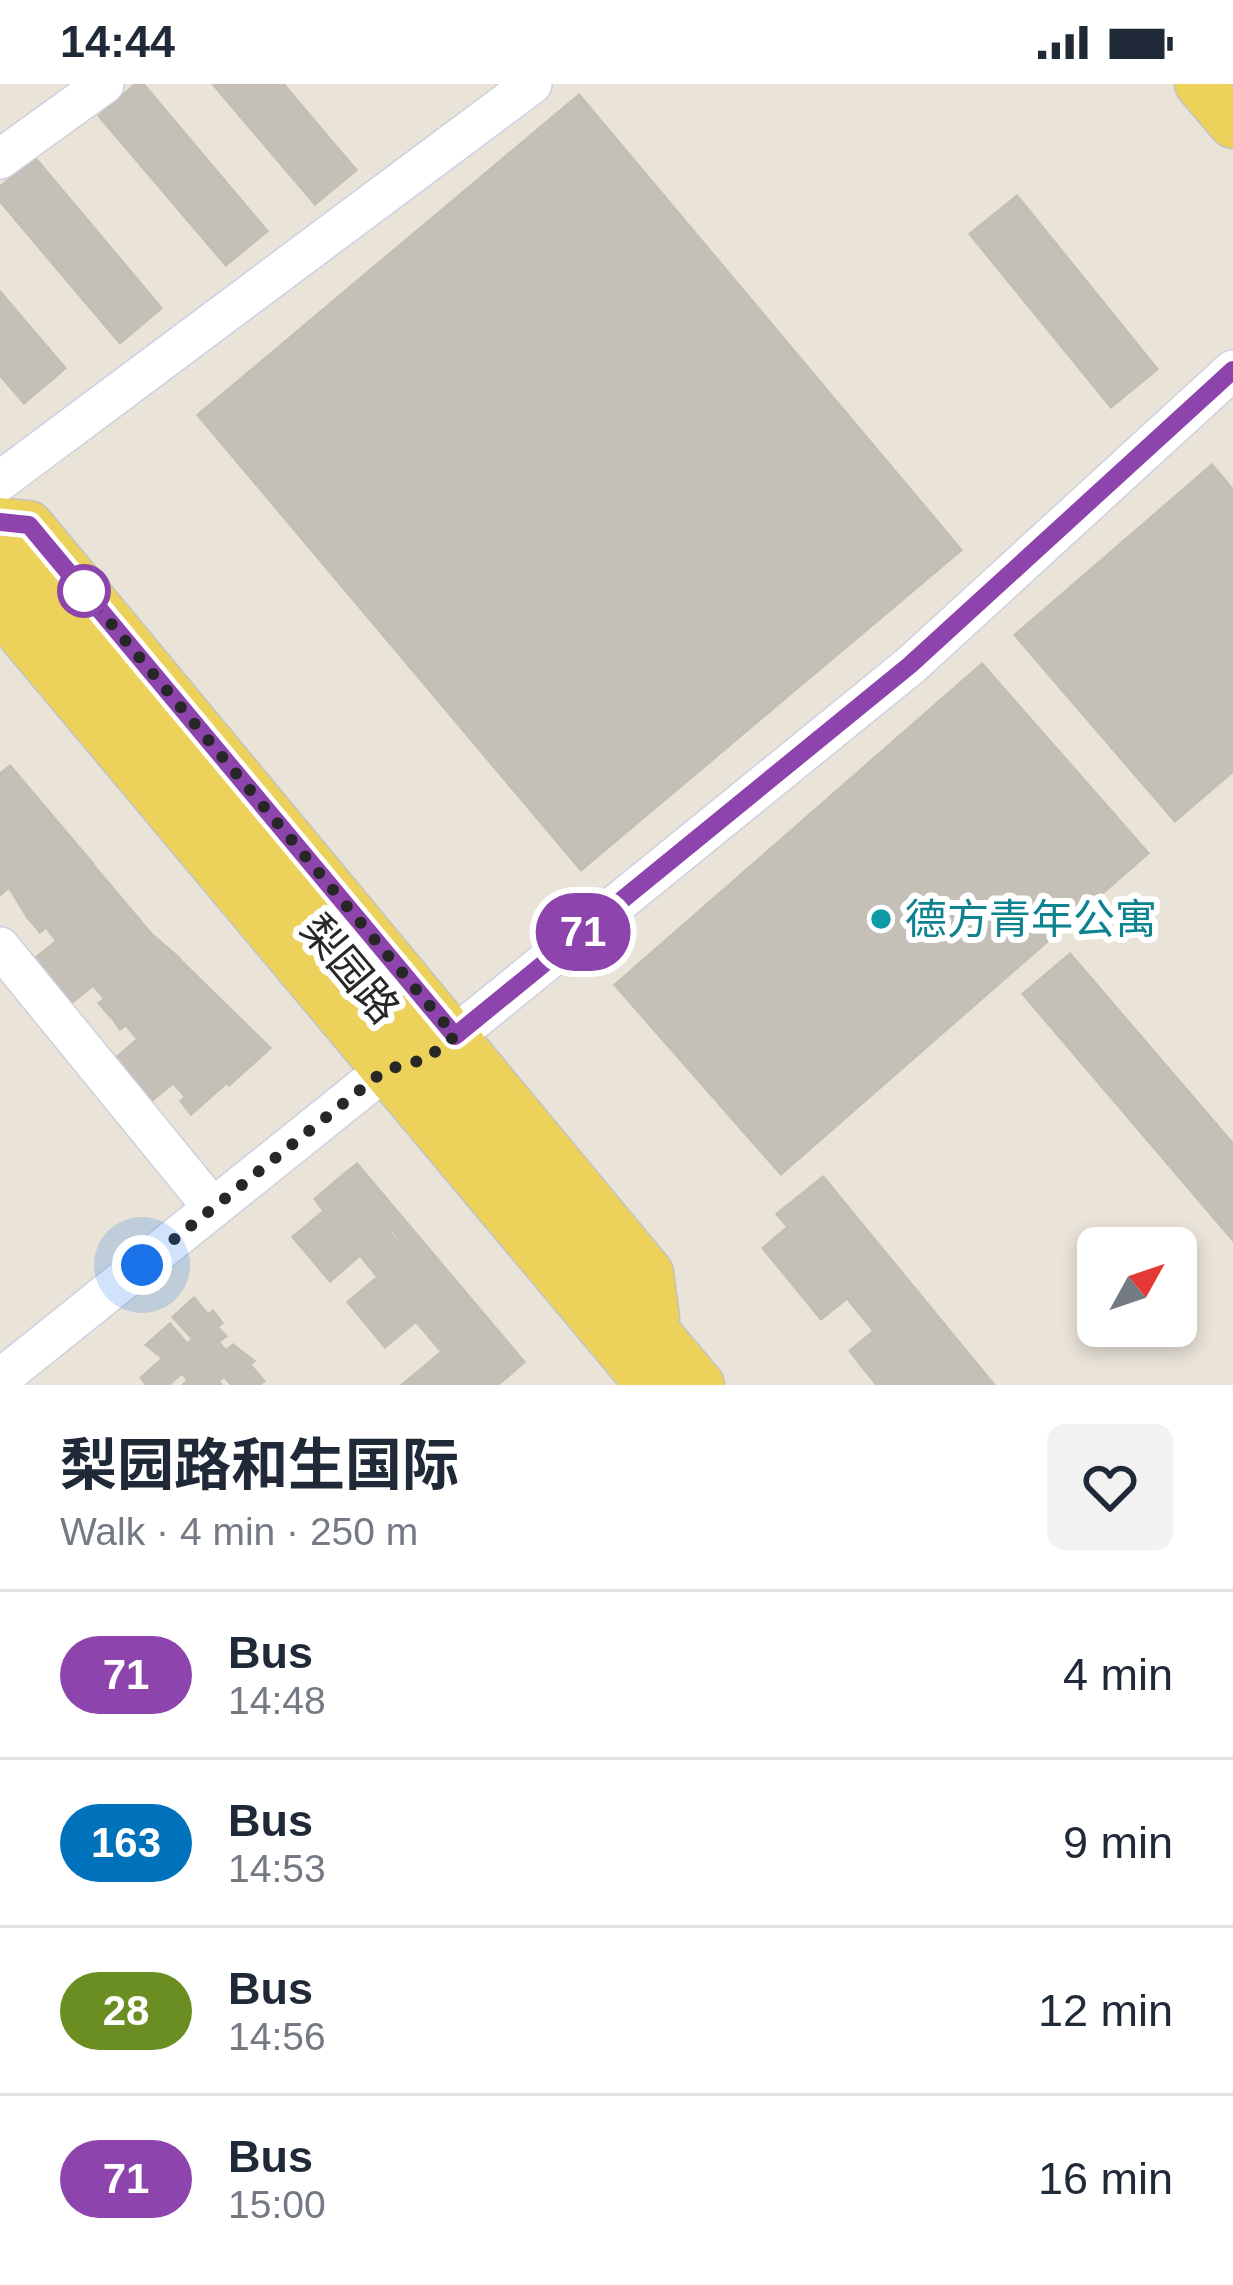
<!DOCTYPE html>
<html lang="en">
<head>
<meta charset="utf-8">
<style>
  body { margin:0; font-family:Helvetica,"Noto Sans SC",sans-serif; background:#f2f2f3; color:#1f2937; height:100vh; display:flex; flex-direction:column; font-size:45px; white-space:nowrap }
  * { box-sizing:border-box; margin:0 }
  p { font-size:39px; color:#747a83 }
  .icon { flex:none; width:66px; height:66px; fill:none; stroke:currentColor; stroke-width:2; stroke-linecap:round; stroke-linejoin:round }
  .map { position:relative; height:1301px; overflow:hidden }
  .side { display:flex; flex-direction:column; background:#fff; flex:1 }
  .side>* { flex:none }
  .badge { padding:0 24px; border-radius:39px; font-size:42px; line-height:78px }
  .needle { width:78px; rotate:50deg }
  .fabs { position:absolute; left:1077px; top:1143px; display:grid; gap:24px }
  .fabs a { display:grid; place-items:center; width:120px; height:120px; border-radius:18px; background:#fff; box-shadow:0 6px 18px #0003; font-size:60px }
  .you { position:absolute; width:60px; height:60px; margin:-30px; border:9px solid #fff; border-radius:50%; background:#1a73e8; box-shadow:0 0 0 18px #1a73e833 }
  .map>.badge { position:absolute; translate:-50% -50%; box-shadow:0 0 0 6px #fff }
  .round { display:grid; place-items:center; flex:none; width:126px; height:126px; border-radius:18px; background:#f2f2f3 }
  .overview { display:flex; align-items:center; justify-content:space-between; height:204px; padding:0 60px }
  h1 { font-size:57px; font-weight:700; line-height:90px }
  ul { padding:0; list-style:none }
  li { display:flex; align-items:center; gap:36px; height:168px; padding:0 60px; border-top:3px solid #e0e1e3 }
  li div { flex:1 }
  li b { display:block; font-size:45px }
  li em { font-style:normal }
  li .badge { min-width:132px; font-weight:700; text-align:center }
  .status { display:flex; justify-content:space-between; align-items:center; height:84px; padding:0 60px; background:#fff; direction:ltr }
  .status svg { height:33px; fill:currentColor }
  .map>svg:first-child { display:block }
  .building { fill:#c4c0b8; stroke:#c4bfb3; stroke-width:3 }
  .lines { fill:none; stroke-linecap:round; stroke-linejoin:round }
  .minor-casing { stroke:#ced0e0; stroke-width:42 }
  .major-casing { stroke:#c3c3c3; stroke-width:51 }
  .minor { stroke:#fff; stroke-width:39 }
  .major { stroke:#ecd15b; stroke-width:48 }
  .line-casing { stroke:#fff; stroke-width:27 }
  .line { stroke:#8e44ad; stroke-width:18 }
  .walk { stroke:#272727; stroke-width:12; stroke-dasharray:0 21.6 }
  .stop-dot { fill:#fff; stroke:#8e44ad; stroke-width:6 }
  .culture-dot { fill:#0f9aa8; stroke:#fff; stroke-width:4.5 }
  .labels { text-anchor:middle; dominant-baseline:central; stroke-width:12; stroke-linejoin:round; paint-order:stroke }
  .culture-label { font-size:42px; fill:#0d838f; stroke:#fff; text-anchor:start }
  .street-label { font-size:42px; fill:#272727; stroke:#fff }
</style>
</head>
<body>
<div class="status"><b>14:44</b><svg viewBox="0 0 49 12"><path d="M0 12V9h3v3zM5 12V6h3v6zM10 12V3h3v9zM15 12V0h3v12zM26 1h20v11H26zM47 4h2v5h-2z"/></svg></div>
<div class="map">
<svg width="1233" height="1301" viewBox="0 0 1233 1301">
  <rect width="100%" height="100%" fill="#e9e3d8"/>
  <g class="building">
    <path d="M136,0h7l124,147 -41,34 -127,-149z"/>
    <path d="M213,0h70l73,86 -41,34z"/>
    <path d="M579,11l382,455 -380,320 -383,-455z"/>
    <path d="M35,74l126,150 -41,35 -120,-142v-14z"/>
    <path d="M1017,112l140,173 -46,38 -141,-173z"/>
    <path d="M0,208l65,76 -41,35 -24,-28z"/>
    <path d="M1212,381l21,25v281l-58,50 -160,-186z"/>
    <path d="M982,580l166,189 -367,321 -166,-189z"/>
    <path d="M10,682l83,98 -29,24 -19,-25 -3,2 -14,-13 -27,-36 -1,-42z"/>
    <path d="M0,732l28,38 14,12 3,-2 18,25 -35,29 -19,-31 -9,8z"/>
    <path d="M93,781l59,70 27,23 -33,28 -19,-26 -3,3 -10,-15 -3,3 -17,-21 -8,-19 -22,-22z"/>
    <path d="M64,806l21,22 7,18 18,22 3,-3 11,16 3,-3 18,25 -35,29 -11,-13 6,-4 -12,-14 -23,19 -37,-44 24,-19 -11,-14 -6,5 -11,-13z"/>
    <path d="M1070,870l163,190v96l-210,-246z"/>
    <path d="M179,875l91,89 -41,37 -22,-27 -12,-13 -3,3 -27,-36 3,-3 -22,-22z"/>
    <path d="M146,903l21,23 -4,2 13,13 -2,3 18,21 3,-2 12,12 18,25 -34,30 -10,-13 5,-4 -13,-14 -22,18 -36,-42 23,-20 -12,-14 -6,4 -9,-13z"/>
    <path d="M357,1080l167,198 -15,13 -17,-20 5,-4 -23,-20 4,-3 -10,-12 -4,3 -18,-21 4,-3 -11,-13 -4,3 -6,-8 -7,6 -5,-6 7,-5 -7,-9 4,-3 -11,-13 -4,3 -22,-34 -4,3 -7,-8 -7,5 -4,-4 7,-6 -7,-9 3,-3 -22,-19z"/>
    <path d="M342,1092l22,18 -4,3 7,9 -6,6 6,6 6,-5 6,8 5,-4 10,12 -4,4 15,19 5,-4 10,12 -4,4 6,8 -6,5 6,7 6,-5 7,8 4,-4 10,12 -4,3 8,11 -28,23 -9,-11 -31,26 -37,-45 30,-25 -18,-22 -30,26 -37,-44 31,-26 -9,-12z"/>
    <path d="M823,1093l171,208h-117l-27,-34 24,-20 -27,-33 -26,21 -58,-71 25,-21 -11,-13z"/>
    <path d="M194,1214l14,17 5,-4 9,12 -5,4 9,9 -8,6 8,9 7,-6 21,16 -4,4 14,16 -5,4h-27l-8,-9 -6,5 3,4h-38l5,-5 -6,-7 -14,12h-21l-6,-7 22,-20 -17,-13 24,-21 17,20 6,-5 -20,-22z"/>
    <path d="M454,1226l9,11 5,-4 15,27 4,-4 9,11 -5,3 17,22 -11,9h-95l40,-33 -16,-19z"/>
  </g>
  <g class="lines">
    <g class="minor-casing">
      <g id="minor">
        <path d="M0,75l104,-75"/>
        <path d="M0,397l532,-397"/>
        <path d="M0,863l213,261"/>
        <path d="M0,1295l385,-309 41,-11 485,-394 322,-295"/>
      </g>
    </g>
    <g class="major-casing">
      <g id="major">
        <path d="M1199,0l34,40"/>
        <path d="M0,438l29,3 620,748 6,45"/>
        <path d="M0,470l700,831"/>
        <path d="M0,524l650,777"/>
      </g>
    </g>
    <use href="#minor" class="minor"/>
    <use href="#major" class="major"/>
  </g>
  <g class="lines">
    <g class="line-casing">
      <path id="line" d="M0,438l29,3 426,511 455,-371 323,-295"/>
    </g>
    <use href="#line" class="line"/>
    <path class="walk" d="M84,507l371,445 -29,23 -41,11 -243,195"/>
  </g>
  <circle class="stop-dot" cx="84" cy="507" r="24"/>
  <circle class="culture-dot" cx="881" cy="835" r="12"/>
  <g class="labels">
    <g class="culture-label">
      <text x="905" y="835">德方青年公寓</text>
    </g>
    <g class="street-label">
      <text transform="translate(350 885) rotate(50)">梨园路</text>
    </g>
  </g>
</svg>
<div class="fabs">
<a><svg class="needle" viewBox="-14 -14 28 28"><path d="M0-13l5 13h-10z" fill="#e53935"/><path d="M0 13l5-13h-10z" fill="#747a83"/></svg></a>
</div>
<div class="you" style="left:142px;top:1181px"></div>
<b class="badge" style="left:583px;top:848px;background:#8e44ad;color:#fff">71</b>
</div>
<section class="side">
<div class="overview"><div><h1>梨园路和生国际</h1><p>Walk · 4 min · 250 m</p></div><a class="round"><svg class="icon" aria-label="heart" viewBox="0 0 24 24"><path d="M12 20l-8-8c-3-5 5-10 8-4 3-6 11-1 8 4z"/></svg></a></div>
<ul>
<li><span class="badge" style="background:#8e44ad;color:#fff">71</span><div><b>Bus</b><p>14:48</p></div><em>4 min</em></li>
<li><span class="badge" style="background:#0072bc;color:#fff">163</span><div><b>Bus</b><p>14:53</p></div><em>9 min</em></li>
<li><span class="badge" style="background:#6b8e23;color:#fff">28</span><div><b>Bus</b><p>14:56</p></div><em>12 min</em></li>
<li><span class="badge" style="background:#8e44ad;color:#fff">71</span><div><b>Bus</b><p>15:00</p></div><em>16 min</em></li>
</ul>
</section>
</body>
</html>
